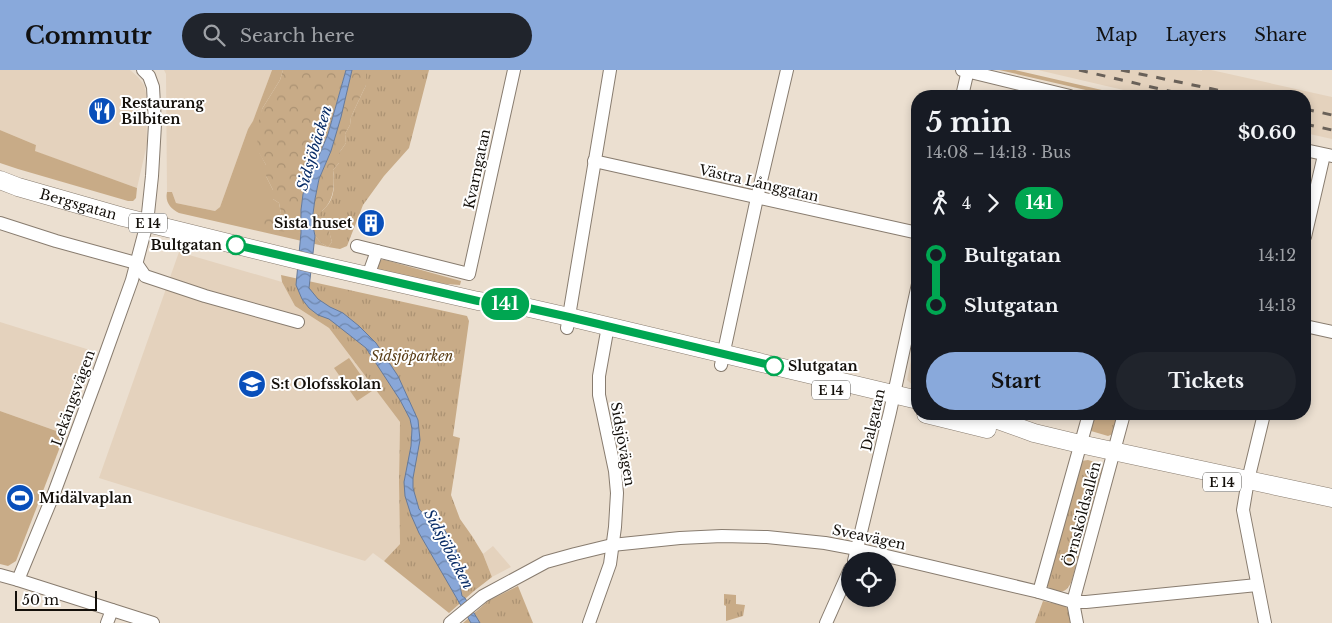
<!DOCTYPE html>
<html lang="en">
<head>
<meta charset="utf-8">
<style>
  body { margin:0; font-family:"Libre Baskerville",serif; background:#20242c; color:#f1f3f6; height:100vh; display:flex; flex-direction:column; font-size:19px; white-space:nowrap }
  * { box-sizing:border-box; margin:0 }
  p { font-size:16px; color:#9ea1a6 }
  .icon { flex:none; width:28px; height:28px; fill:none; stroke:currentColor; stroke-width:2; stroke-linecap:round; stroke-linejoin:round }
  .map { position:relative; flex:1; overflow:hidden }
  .panel { position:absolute; left:911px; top:20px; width:400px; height:330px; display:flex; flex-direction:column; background:#171b24; border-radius:20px; box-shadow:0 2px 8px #0003 }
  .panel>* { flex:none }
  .badge { padding:0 10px; border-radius:16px; font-size:18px; line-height:32px }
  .controls { position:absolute; left:841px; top:482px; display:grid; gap:10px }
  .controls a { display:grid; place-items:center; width:55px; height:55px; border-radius:50%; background:#171b24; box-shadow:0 2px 8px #0003; font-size:25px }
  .scale { position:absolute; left:15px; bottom:12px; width:82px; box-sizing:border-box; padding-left:5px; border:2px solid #14100b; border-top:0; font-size:14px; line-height:18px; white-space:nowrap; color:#14100b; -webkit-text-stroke:4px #fff; paint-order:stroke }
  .map>.badge { position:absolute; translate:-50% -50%; box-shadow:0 0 0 2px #fff }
  .legs { display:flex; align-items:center; gap:8px; height:55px; padding:0 15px; font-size:16px }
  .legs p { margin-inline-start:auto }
  .overview { display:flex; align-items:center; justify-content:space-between; height:85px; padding:0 15px }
  h1 { font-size:28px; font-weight:800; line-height:38px }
  .cta { display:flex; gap:10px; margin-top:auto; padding:10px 15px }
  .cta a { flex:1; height:58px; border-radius:30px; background:#89a9db; color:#111; font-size:20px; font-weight:800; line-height:58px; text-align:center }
  .cta a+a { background:#20242c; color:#f1f3f6 }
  ul { padding:0 15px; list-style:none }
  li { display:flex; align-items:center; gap:18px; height:50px; font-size:19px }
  li i { display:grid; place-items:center; width:8px; height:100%; margin:0 6px; background:currentColor }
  li i::after { content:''; width:12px; height:12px; margin:-6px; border:4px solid; border-radius:50%; background:#171b24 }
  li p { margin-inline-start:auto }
  li:first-child i { background:linear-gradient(#0000 50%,currentColor 0) }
  li:last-child i { background:linear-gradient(currentColor 50%,#0000 0) }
  header { display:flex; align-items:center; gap:30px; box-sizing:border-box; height:70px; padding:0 25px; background:#89a9db; color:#111 }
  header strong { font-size:24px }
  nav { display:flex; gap:28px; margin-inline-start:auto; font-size:18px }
  .search { width:350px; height:45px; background:#20242c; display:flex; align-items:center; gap:12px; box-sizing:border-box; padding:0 18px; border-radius:28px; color:#9ea1a6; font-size:19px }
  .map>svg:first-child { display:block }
  .built { fill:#e4d2bd }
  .green { fill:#c8ab87 }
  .forest { fill:url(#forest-crowns) }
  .park { fill:url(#park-tufts) }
  .water { fill:url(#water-waves); stroke:#667a9a }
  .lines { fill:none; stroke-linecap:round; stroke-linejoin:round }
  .minor-casing { stroke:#887c6f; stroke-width:14 }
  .highway-casing { stroke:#887c6f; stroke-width:19 }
  .minor { stroke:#fff; stroke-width:12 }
  .highway { stroke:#fff; stroke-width:18 }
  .rail { stroke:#696159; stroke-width:3; stroke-dasharray:9 9; stroke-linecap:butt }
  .line-1-casing { stroke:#fff; stroke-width:11 }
  .line-1 { stroke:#00a651; stroke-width:8 }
  .stop-1-dot { fill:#fff; stroke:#00a651; stroke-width:2.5 }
  .labels { text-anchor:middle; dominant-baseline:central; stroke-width:4; stroke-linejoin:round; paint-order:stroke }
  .shield { fill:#fff; stroke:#5a5854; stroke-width:1 }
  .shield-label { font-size:12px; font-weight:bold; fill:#14100b }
  .poi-label { font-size:14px; font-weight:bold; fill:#14100b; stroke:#fff; text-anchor:start }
  .street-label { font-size:14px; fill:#14100b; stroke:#fff }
  .stop-label { font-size:14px; font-weight:bold; fill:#14100b; stroke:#fff; text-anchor:end }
  .park-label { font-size:14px; font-style:italic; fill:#5a3e17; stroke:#fff }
  .water-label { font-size:15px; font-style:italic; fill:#092d67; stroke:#fff }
</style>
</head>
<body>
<header>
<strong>Commutr</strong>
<div class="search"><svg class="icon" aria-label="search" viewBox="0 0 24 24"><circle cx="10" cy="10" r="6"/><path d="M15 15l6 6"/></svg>Search here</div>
<nav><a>Map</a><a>Layers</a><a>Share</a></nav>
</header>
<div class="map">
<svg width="1332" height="553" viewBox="0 0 1332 553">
  <defs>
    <pattern id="forest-crowns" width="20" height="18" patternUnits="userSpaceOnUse" patternTransform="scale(1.25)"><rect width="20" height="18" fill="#c8ab87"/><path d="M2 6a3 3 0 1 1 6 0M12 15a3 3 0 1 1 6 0" fill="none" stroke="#ab9273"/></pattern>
    <pattern id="park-tufts" width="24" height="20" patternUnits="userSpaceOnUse" patternTransform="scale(1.25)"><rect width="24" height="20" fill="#c8ab87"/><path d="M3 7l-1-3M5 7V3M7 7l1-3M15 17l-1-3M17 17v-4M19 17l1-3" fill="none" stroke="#ab9273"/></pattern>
    <pattern id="water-waves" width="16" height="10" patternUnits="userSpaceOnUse" patternTransform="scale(1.25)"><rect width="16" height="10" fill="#89a7d8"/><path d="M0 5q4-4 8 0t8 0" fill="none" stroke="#6f87ad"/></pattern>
  </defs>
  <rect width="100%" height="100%" fill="#ebdfd0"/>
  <g class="built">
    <path d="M0,0h130l8,7 6,8 2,8 1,51 -10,44 -103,-37 2,-6 -36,-15z"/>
    <path d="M164,0h108l-19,52 -5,7 -28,78 -5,4 -39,-8 -4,-11h-5l-1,-118z"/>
    <path d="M1038,0h157l7,1v-1h9l121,27v42l-27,-6v-37h-156z"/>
    <path d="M179,182l103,30 13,24 34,22 71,94 -1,60 1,62 -16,17 -11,-8 -8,8 -266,-83z"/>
    <path d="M0,252l93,29 -28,83 -65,-23z"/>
    <path d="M917,262v57l-10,-9z"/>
    <path d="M493,476l18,21 -19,10 -9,-23z"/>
  </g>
  <g class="green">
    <path d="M272,0h11l-3,10 -18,29 -3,43 7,13v11l7,14v9l6,4 2,10 -4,6h-13l37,14 14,3 6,7 7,4 -149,-34c-9,-5 -14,-11 -12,-21h5l4,11 39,8 5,-4 28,-78 5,-8z"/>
    <path d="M999,0h16l113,26h-16z"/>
    <path d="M0,60l36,15 -1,6 102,37 -1,10 -3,3h-5l-110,-32 -18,-6z"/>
    <path d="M381,190h4l76,21 -1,4 -27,-2 -52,-12 -3,-2c-2,-4 0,-6 3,-9z"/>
    <path d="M349,288l23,33 -15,10 -23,-33z"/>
    <path d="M0,341l65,23 -49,127 -8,5 -8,-2z"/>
  </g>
  <g class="forest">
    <path d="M283,0h63l-18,64 -25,60 -2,16v23l-33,-3 -9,-7 5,-4h13l4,-6 -2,-10 -6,-4v-9l-7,-14v-11l-7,-12 -3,-22 6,-22 18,-29z"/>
    <path d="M352,0h14v15l-15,32 -1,8 -5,9 1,9 -7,10v10l-6,7c2,15 1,31 -11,41l-2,11 8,5 4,15 -4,5 -7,-4 -6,-7 -3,-15 3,-22 4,-20 12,-28z"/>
  </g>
  <g class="park">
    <path d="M366,0h63l-20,78 -25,28 -21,29 -16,41 -7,3 -12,-2 4,-5 -4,-14 -8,-6 -3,-5c2,-3 5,-6 8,-9 10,-9 10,-25 8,-38l6,-7v-10l7,-10 -1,-9 5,-9 1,-8 15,-32z"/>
    <path d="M281,205l186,41 2,5 -16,115 7,2 -9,57 9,24 12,17 11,18 9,23 -18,14 -25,22 -65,-52 16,-17 -1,-62 1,-60 -71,-94 -34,-22 -13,-24z"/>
    <path d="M1093,344h25l-5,20 -5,2 -17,-5z"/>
    <path d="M1088,390c7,2 12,2 14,10l-30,110c-5,14 -14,15 -25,6l34,-125z"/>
    <path d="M518,516l15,37h-70l25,-22z"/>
    <path d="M724,524l12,1v9l9,1 -2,11 -17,5v-15l-2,-1z"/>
    <path d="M1043,531l22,5 4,4 4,13h-38z"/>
  </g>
  <path class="water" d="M346,0h6l-11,47 -10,34 -12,28 -4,20 -3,22 3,15 -6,52 9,11 12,8 13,6 16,13 17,17 22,33 20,44 2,20 -7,38v10l6,21 9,10 16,10 12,20 4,21v16l2,10 3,2 15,25h-9l-52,-90 -8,-18 -6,-19 -1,-14 7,-36 1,-17 -2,-10 -10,-19 -34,-52 -37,-29 -11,-4 -9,-7 -7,-9 -6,-14 5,-52v-23l2,-16 25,-60z"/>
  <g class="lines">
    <g class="minor-casing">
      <g id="minor">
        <path d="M962,0l108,26"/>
        <path d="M962,26l6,-26"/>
        <path d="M1305,80l27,6"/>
        <path d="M594,91l324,72"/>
        <path d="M0,153l56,18 80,22 9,13 60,20 93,26"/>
        <path d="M1305,167l19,-82"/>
        <path d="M357,176l112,28 45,-204"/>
        <path d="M368,206l9,-25"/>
        <path d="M1305,256l27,6"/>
        <path d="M567,258l43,-258"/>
        <path d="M721,295l36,-167 30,-128"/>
        <path d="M1264,344l-16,66 -5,30 22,113"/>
        <path d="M854,491l36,-149 28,-128"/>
        <path d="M0,505l18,5 135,43"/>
        <path d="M18,510l36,-87 45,-121 33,-92 15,-57 5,-47 3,-52 -2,-37 -4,-11 -6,-6"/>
        <path d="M1039,522l50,-178"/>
        <path d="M107,553l5,-13"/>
        <path d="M450,553l33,-27 63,-34 29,-8 37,-9 68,-7 42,-2 45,1 58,6 32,6 182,43 34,10h13l171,-17"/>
        <path d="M589,553l21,-59 5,-37 2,-34 -2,-22 -16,-76v-19l9,-50"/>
        <path d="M826,553l24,-54"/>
        <path d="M1077,553l-4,-21 51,-188"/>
      </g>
    </g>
    <g class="highway-casing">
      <g id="highway">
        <path id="s1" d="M0,110l18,7 105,30 183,45 172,39 47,6 44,10 349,83"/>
        <path d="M926,344l61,15"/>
        <path d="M973,344l25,6 36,13 46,11 252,54"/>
      </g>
    </g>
    <use href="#minor" class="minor"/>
    <use href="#highway" class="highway"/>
    <g class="rail">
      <path d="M1079,0l111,26"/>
      <path d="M1121,0l125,26"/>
      <path d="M1305,39l27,6"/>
      <path d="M1305,54l27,6"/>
    </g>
  </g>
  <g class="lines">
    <g class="line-1-casing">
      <path id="line-1" d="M236,175l242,56 46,6 45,10 205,49"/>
    </g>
    <use href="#line-1" class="line-1"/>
  </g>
  <defs>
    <g id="restaurant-disc" transform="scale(1.4375)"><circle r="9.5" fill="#094fba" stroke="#fff"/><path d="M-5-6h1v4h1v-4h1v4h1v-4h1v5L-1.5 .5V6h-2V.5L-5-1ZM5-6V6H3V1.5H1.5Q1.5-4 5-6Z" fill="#fff"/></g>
    <g id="building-disc" transform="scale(1.4375)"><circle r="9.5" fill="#094fba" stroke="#fff"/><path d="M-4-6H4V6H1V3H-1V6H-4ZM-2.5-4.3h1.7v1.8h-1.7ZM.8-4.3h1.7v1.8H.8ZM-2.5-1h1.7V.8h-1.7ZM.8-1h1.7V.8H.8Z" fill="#fff"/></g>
    <g id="school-disc" transform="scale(1.4375)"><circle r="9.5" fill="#094fba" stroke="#fff"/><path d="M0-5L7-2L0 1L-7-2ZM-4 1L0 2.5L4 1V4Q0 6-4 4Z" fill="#fff"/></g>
    <g id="stadium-disc" transform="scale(1.4375)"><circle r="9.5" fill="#094fba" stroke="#fff"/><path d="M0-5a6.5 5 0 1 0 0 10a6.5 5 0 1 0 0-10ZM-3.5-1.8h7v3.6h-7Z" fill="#fff"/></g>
  </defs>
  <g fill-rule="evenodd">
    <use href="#restaurant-disc" x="102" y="41"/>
    <use href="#building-disc" x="371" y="153"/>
    <use href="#school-disc" x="252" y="314"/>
    <use href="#stadium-disc" x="20" y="428"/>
  </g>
  <g class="stop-1-dot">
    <circle cx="236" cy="175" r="9"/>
    <circle cx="774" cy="296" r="9"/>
  </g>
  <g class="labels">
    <g class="shield">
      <rect x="129" y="143.5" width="38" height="19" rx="4"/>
      <rect x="812" y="310.5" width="38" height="19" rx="4"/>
      <rect x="1203" y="402.5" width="38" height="19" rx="4"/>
    </g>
    <g class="shield-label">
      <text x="148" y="153">E 14</text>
      <text x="831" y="320">E 14</text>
      <text x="1222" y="412">E 14</text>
    </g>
    <g class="poi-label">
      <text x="121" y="33">Restaurang<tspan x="121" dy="16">Bilbiten</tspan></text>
      <text x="352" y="153" text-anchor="end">Sista huset</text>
      <text x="271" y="314">S:t Olofsskolan</text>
      <text x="39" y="428">Midälvaplan</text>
    </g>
    <g class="street-label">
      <text transform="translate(477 99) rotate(-78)">Kvarngatan</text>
      <text transform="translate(759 113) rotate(13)">Västra Långgatan</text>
      <text stroke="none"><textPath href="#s1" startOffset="82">Bergsgatan</textPath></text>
      <text transform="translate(73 328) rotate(-70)">Lekängsvägen</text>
      <text transform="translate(873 350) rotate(-77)">Dalgatan</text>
      <text transform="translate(623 374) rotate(80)">Sidsjövägen</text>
      <text transform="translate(1082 444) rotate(-75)">Örnsköldsallén</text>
      <text transform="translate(869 467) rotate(12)">Sveavägen</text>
    </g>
    <g class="stop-label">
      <text x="222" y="175">Bultgatan</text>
      <text x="788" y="296" text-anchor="start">Slutgatan</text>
    </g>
    <g class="park-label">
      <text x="412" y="286">Sidsjöparken</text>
    </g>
    <g class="water-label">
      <text transform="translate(314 78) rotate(-73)">Sidsjöbäcken</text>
      <text transform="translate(449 479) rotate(62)">Sidsjöbäcken</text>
    </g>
  </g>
</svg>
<div class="controls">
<a><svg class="icon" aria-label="locate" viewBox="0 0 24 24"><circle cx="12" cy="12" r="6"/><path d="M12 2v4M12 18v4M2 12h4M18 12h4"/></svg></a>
</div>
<div class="scale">50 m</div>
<b class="badge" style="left:505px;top:234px;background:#00a651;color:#fff">141</b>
<section class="panel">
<div class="overview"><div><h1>5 min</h1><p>14:08 – 14:13 · Bus</p></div><b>$0.60</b></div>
<div class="legs"><svg class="icon" aria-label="walk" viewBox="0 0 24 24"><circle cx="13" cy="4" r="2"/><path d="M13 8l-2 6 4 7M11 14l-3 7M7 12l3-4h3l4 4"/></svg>4<svg class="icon" aria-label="forward" viewBox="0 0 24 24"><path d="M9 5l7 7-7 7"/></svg><b class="badge" style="background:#00a651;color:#fff">141</b></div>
<ul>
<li><i style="color:#00a651"></i><b>Bultgatan</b><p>14:12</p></li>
<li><i style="color:#00a651"></i><b>Slutgatan</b><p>14:13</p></li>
</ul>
<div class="cta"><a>Start</a><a>Tickets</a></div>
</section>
</div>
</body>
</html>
